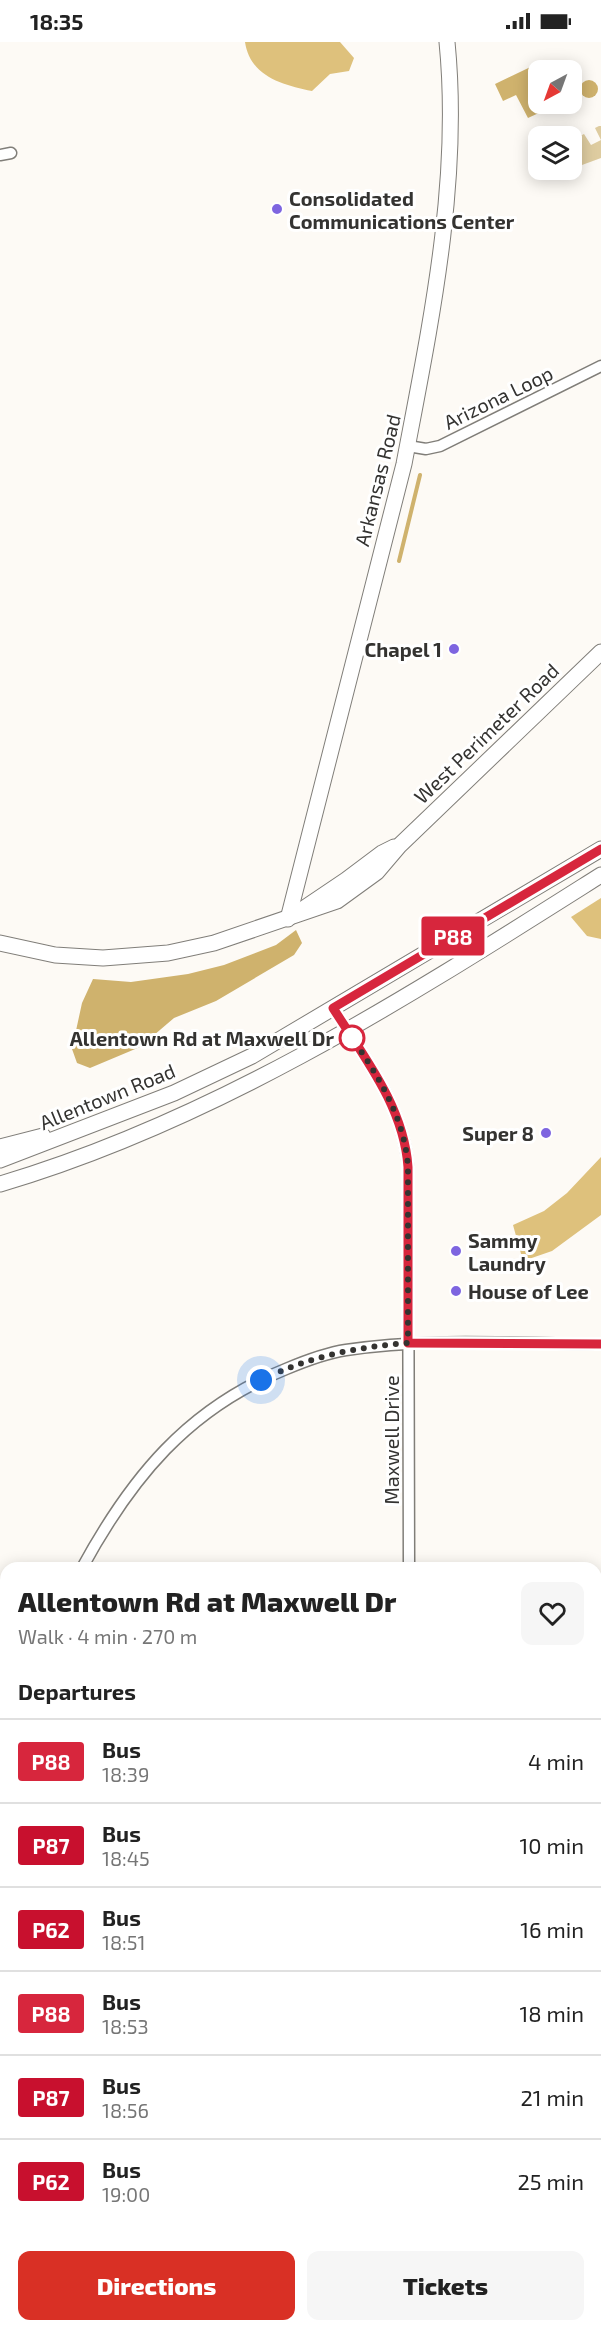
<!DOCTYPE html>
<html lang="en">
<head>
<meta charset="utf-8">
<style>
  body { margin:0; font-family:"Exo 2",sans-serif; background:#f6f6f6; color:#222; height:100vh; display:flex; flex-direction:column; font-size:22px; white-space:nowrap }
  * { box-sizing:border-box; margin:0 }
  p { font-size:20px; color:#767676 }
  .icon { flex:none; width:33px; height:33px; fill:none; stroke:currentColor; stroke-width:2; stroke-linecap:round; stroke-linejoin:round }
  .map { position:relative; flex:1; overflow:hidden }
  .drawer { position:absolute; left:0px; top:1520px; width:602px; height:770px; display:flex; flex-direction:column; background:#fff; border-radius:18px 18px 0 0; box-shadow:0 3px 15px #0003 }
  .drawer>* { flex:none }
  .badge { padding:0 12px; border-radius:4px; font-size:21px; line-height:39px }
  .needle { width:39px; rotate:221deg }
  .buttons { position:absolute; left:528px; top:18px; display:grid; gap:12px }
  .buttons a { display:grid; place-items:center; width:54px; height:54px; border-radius:12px; background:#fff; box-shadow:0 3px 15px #0003; font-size:30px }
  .you { position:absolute; width:30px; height:30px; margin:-15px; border:4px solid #fff; border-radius:50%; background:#1a73e8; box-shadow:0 0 0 9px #1a73e833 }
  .map>.badge { position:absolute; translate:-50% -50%; box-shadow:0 0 0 3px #fff }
  h2 { padding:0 18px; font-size:22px; line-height:54px }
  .round { display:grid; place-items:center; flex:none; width:63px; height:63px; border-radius:12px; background:#f6f6f6 }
  .summary { display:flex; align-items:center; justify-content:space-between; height:102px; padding:0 18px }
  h1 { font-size:28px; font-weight:800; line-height:45px }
  .primary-button { display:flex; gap:12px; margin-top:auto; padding:12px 18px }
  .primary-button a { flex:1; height:69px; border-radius:12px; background:#d93025; color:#fff; font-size:24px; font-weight:800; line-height:69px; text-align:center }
  .primary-button a+a { background:#f6f6f6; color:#222 }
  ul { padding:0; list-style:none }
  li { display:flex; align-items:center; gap:18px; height:84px; padding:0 18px; border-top:2px solid #e0e0e0 }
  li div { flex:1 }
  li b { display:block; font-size:22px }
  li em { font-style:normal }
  li .badge { min-width:66px; font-weight:700; text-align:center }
  .status { display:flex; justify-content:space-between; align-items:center; height:42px; padding:0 30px; background:#fff; direction:ltr }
  .status svg { height:16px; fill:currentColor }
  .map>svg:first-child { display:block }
  .green { fill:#decca0 }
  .forest { fill:#dec17c }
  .water { fill:#cfb26d }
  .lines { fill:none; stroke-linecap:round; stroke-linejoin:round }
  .stream { stroke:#cfb26d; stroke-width:4 }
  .street-casing { stroke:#807e79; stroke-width:13 }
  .secondary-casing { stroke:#807e79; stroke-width:17 }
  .highway-casing { stroke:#807e79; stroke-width:20 }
  .street { stroke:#fff; stroke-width:10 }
  .secondary { stroke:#fff; stroke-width:15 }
  .highway { stroke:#fff; stroke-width:18 }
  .line-casing { stroke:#fff; stroke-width:14 }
  .line { stroke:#d7263d; stroke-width:9 }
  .walk { stroke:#343331; stroke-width:6; stroke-dasharray:0 10.8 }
  .poi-dot { fill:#7e65e0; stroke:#fff; stroke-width:2 }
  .stop-dot { fill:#fff; stroke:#d7263d; stroke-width:3 }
  .labels { text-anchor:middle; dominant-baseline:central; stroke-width:6; stroke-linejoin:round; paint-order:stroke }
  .poi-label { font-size:20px; font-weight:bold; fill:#343331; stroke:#fff; text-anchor:start }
  .street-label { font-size:20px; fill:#343331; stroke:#fff }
  .stop-label { font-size:20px; font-weight:bold; fill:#343331; stroke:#fff; text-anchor:end }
</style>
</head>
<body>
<div class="status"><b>18:35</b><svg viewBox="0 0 49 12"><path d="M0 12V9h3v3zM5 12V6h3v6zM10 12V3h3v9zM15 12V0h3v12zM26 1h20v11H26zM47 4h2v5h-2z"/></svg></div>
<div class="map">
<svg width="601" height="2288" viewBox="0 0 601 2288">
  <rect width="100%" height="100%" fill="#fdfaf5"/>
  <path class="green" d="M599,84h2v32l-19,7 -8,-2 -2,-23 12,-6 7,11 10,-5 -6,-12z"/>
  <g class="forest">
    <path d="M245,0h95l14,16 -5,13 -19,3 -18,17c-30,-6 -62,-15 -67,-49z"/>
    <path d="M601,856v41l-14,-3 -16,-19z"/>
    <path d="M601,1115v58l-49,36 -29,10 -10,-36 31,-14 23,-18z"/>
    <path d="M0,1967l6,2v54l-6,-2z"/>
  </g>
  <g class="water">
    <path d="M543,19l4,6 -3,3h-6v34h20l-30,14 -12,-23 -13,6 -8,-17z"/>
    <circle cx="589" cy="47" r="9"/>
    <path d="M296,888l6,13 -8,12 -78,46 -42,17 -34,29 -50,21 -13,-5 -5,-14 10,-46 11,-24 38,3 57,-8 36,-9 52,-20z"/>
  </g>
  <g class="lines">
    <path class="stream" d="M399,519l21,-86"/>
    <g class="street-casing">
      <g id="street">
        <path d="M0,113l11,-2"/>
        <path d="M408,404l18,3 14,-3 161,-80"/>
        <path d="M333,966c31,49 71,99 75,159l1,401"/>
        <path d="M82,1526c49,-90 106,-160 204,-199 19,-8 40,-16 60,-19 84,-13 171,-6 255,-6"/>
        <path d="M0,1686l6,-12"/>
        <path d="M0,1788l6,2"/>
        <path d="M596,1884h5"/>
        <path d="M0,2120l6,2"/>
        <path d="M119,2288v-5"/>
      </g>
    </g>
    <g class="secondary-casing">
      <g id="secondary">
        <path d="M303,867l43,-29 36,-27 12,-6"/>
        <path d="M288,877l116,-455c26,-138 57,-281 43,-422"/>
        <path d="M0,901l55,12 48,3 65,-5 46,-10 123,-42 40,-29 23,-27 201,-193"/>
        <path d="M0,1105l43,-11"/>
        <path d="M0,1118l174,-67 78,-37 349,-207"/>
        <path d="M0,1142c217,-64 411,-189 601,-309"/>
      </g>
    </g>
    <g class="highway-casing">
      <g id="highway">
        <path d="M0,1869l6,2"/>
        <path d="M0,1927l6,2"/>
        <path d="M596,2144l5,3"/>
        <path d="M596,2207l5,4"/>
      </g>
    </g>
    <use href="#street" class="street"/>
    <use href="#secondary" class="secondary"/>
    <use href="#highway" class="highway"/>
  </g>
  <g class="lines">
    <g class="line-casing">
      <path id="line" d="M601,807l-268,159c31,49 71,99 75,159v176l193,1"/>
    </g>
    <use href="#line" class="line"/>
    <path class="walk" d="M261,1338c47,-23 95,-33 147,-37v-176c-3,-48 -29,-90 -56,-129"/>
  </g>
  <g class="poi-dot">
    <circle cx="277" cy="167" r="6"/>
    <circle cx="454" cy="607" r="6"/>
    <circle cx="546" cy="1091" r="6"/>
    <circle cx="456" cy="1209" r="6"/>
    <circle cx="456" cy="1249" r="6"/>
  </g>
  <circle class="stop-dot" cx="352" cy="996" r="12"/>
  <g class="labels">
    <g class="poi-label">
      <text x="289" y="156">Consolidated<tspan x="289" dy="23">Communications Center</tspan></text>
      <text x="442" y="607" text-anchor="end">Chapel 1</text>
      <text x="534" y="1091" text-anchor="end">Super 8</text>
      <text x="468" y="1198">Sammy<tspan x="468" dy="23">Laundry</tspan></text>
      <text x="468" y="1249">House of Lee</text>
    </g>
    <g class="street-label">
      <text transform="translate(498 355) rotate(-26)">Arizona Loop</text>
      <text transform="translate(377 438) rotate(-76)">Arkansas Road</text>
      <text transform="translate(486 691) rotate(-44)">West Perimeter Road</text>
      <text transform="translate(107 1054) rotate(-22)">Allentown Road</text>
      <text transform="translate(391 1398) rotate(-90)">Maxwell Drive</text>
    </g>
    <g class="stop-label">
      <text x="334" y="996">Allentown Rd at Maxwell Dr</text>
    </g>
  </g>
</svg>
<div class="buttons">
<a><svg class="needle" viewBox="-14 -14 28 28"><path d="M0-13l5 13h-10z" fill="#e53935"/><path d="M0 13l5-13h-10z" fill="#767676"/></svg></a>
<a><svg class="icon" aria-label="layers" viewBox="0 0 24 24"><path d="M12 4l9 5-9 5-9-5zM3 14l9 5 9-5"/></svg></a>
</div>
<div class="you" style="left:261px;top:1338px"></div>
<b class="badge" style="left:453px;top:894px;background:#d7263d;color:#fff">P88</b>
<section class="drawer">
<div class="summary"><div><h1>Allentown Rd at Maxwell Dr</h1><p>Walk · 4 min · 270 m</p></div><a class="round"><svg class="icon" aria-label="heart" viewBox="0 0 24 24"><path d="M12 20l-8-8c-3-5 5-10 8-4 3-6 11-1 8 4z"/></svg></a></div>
<h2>Departures</h2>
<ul>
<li><span class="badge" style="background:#d7263d;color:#fff">P88</span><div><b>Bus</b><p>18:39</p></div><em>4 min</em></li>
<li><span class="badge" style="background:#c8102e;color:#fff">P87</span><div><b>Bus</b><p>18:45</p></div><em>10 min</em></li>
<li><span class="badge" style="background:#c8102e;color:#fff">P62</span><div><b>Bus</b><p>18:51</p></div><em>16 min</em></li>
<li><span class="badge" style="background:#d7263d;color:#fff">P88</span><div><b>Bus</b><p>18:53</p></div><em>18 min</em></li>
<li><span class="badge" style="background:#c8102e;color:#fff">P87</span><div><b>Bus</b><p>18:56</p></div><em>21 min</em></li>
<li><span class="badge" style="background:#c8102e;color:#fff">P62</span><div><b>Bus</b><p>19:00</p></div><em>25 min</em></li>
</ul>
<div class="primary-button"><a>Directions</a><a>Tickets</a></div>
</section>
</div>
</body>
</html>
